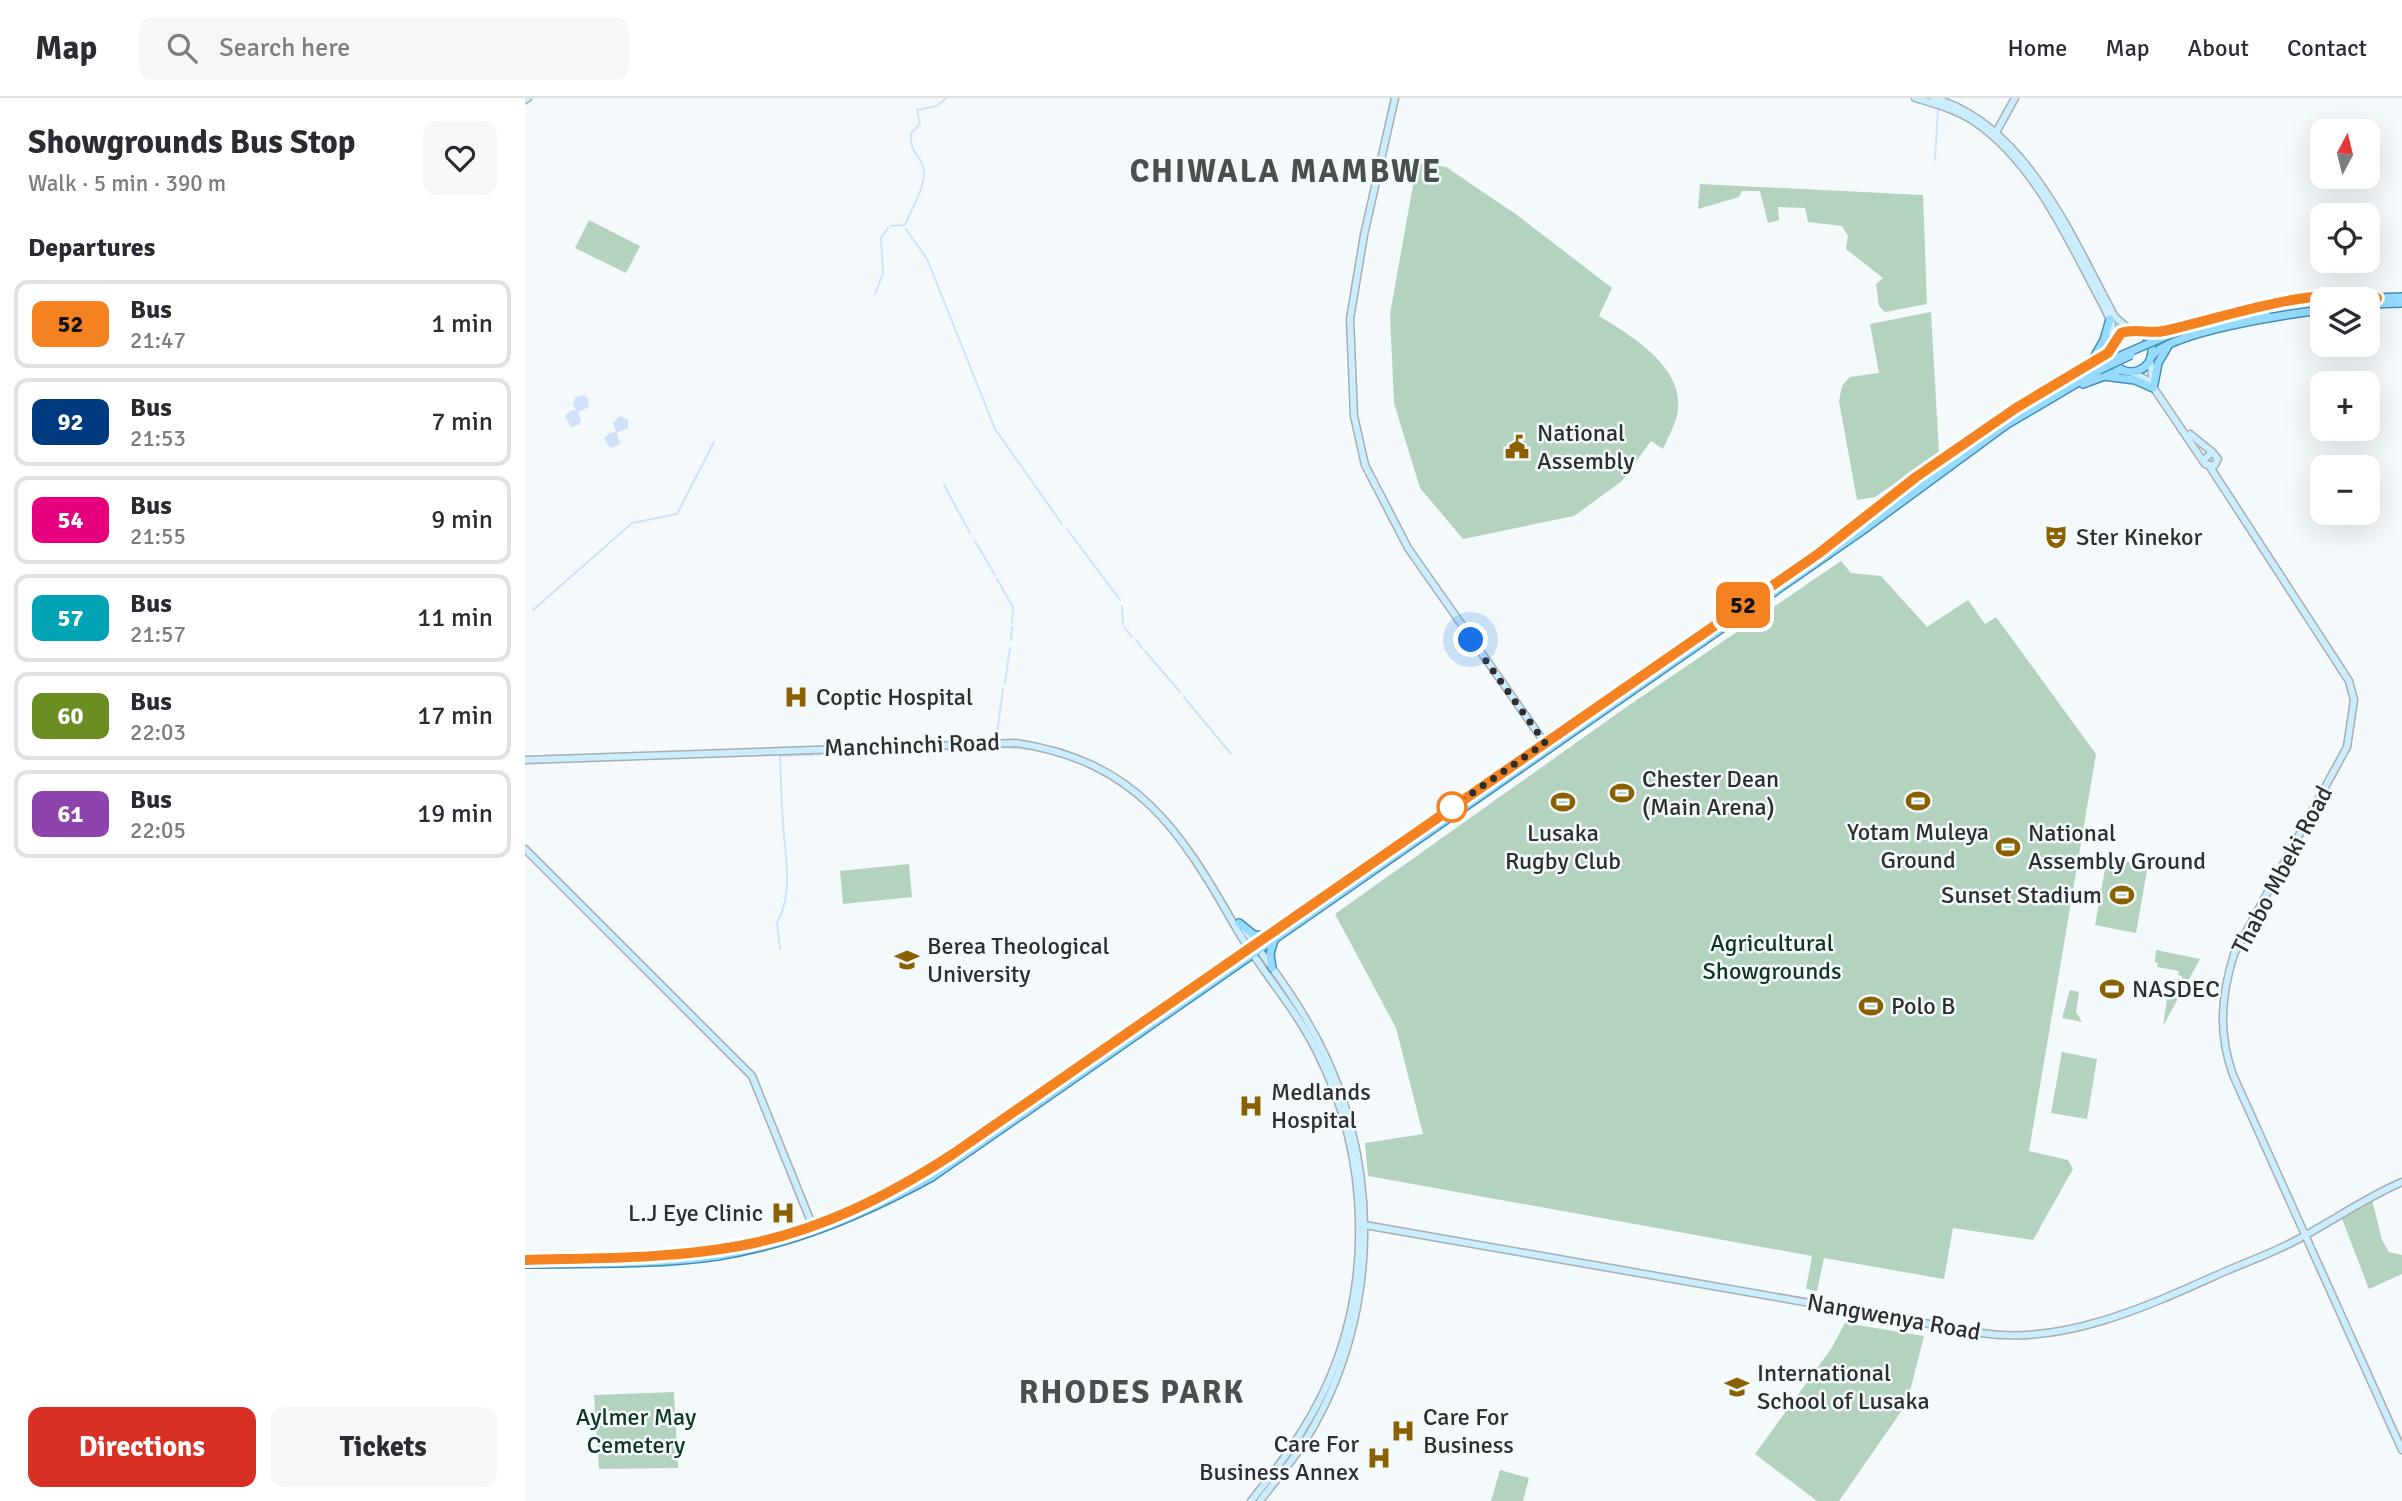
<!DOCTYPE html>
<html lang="en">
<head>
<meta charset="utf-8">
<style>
  body { margin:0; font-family:Signika,sans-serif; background:#f7f7f7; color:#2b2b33; height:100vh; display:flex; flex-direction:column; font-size:26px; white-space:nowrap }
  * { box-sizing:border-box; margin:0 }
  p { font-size:23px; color:#7c7c81 }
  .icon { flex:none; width:38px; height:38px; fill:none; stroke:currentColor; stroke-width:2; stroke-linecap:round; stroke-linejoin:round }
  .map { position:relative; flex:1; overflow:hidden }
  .side { display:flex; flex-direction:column; background:#fff; width:525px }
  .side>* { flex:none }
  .badge { padding:0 14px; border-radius:10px; font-size:24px; line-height:46px }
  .needle { width:46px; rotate:7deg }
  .fabs { position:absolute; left:1785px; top:21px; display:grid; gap:14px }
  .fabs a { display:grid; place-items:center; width:70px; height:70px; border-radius:14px; background:#fff; box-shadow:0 7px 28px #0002; font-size:35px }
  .you { position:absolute; width:35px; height:35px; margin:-18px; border:5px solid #fff; border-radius:50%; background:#1a73e8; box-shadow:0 0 0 10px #1a73e833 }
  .map>.badge { position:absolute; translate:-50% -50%; box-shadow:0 0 0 4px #fff }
  h2 { padding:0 28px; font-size:26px; line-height:63px }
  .round { display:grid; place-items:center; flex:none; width:74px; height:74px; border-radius:14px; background:#f7f7f7 }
  .headline { display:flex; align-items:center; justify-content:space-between; height:119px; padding:0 28px }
  h1 { font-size:33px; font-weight:800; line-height:52px }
  .button { display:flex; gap:14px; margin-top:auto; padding:14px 28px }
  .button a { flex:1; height:80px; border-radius:14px; background:#d93025; color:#fff; font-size:28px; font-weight:800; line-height:80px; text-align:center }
  .button a+a { background:#f7f7f7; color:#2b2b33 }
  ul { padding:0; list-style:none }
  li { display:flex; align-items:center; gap:21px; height:88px; margin:0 14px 10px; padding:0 14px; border:4px solid #e1e1e2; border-radius:14px }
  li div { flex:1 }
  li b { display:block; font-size:26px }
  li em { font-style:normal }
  li .badge { min-width:77px; font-weight:700; text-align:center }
  header { display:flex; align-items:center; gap:42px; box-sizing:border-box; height:98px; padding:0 35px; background:#fff; border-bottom:2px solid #e1e1e2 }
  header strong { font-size:33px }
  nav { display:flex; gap:38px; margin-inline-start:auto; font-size:24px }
  .search { width:490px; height:63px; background:#f7f7f7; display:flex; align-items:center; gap:18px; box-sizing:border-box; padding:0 24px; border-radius:14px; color:#7c7c81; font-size:26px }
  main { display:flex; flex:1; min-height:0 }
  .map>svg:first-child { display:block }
  .green { fill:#b4d3bf }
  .water { fill:#d1e1fc }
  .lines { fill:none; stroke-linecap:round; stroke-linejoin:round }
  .stream { stroke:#d1e1fc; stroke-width:2 }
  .secondary-casing { stroke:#a9afb0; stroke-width:9 }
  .primary-casing { stroke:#438fb6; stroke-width:10 }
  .secondary { stroke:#caedff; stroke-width:6 }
  .primary { stroke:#96dbfe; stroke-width:7 }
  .primary-bridge-casing { stroke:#438fb6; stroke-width:10; stroke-linecap:butt }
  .primary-bridge { stroke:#96dbfe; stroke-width:7 }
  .line-casing { stroke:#fff; stroke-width:16 }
  .line { stroke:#f58220; stroke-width:10 }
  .walk { stroke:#2c2e2f; stroke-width:7; stroke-dasharray:0 12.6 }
  .stop-dot { fill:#fff; stroke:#f58220; stroke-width:3.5 }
  .labels { text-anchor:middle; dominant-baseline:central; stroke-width:5; stroke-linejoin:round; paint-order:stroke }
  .poi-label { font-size:24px; fill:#2c2e2f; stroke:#f4fafb; text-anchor:start }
  .street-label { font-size:24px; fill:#2c2e2f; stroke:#f4fafb }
  .park-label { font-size:24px; fill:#0f3621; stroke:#f4fafb }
  .district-label { font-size:32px; font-weight:bold; letter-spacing:2px; fill:#494e4f; stroke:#f4fafb }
</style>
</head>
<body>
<header>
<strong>Map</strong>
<div class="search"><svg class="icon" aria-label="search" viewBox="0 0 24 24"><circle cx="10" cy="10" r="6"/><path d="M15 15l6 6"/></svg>Search here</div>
<nav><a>Home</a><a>Map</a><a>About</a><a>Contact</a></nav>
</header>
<main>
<section class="side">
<div class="headline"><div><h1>Showgrounds Bus Stop</h1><p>Walk · 5 min · 390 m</p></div><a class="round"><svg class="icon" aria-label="heart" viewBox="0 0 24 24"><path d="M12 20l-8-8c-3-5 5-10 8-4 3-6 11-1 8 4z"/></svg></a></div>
<h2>Departures</h2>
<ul>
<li><span class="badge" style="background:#f58220;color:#111">52</span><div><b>Bus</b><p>21:47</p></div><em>1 min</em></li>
<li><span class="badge" style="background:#003b80;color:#fff">92</span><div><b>Bus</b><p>21:53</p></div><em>7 min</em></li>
<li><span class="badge" style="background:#e6007e;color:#fff">54</span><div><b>Bus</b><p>21:55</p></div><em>9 min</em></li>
<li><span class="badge" style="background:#00a3b4;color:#fff">57</span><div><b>Bus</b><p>21:57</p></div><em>11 min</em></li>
<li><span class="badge" style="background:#6b8e23;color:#fff">60</span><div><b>Bus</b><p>22:03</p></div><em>17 min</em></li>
<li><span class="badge" style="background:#8e44ad;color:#fff">61</span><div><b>Bus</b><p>22:05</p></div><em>19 min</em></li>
</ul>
<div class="button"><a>Directions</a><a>Tickets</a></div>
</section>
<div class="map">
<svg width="1877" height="1403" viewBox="0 0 1877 1403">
  <rect width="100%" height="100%" fill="#f4fafb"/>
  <g class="green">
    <path d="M892,65l29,4 71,48 95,73 -13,28c33,20 92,55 77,103 -3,10 -9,20 -13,30l-12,-8 -29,40 -48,35 -111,23 -43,-51 -26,-85 -4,-89z"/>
    <path d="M1175,86l223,11 4,109 -42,8 -6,-6 -3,-22 7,-6 -37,-29 2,-13 -6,-10 -34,-4 -3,-14 -27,-1 1,13 -11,3 -8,-32h-18l-3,6 -41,12z"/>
    <path d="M64,122l51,26 -14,27 -51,-25z"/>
    <path d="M1406,214l8,141 -64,44 -18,3 -18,-99 3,-15 8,-9 29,-4 -9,-49z"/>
    <path d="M1316,463l10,12 30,3 46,51 41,-27 17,24 11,-7 100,137 -67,397 39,9 5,9 -40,71 -80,-12 -9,51 -120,-21 -7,33 -11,-2 6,-33 -444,-80 -3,-33 58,-9 -27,-106 -61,-114 290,-206z"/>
    <path d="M1582,760l41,7 -12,68 -41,-8z"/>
    <path d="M384,766l3,33 -69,7 -3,-33z"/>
    <path d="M1631,852l44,9 -37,67 6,-40 11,2 2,-12 -4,-1 1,-4 -22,-4 1,-4 -3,-1z"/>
    <path d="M1545,892l9,2 -3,20 6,10 -20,-4z"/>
    <path d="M1537,954l35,7 -10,60 -36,-6z"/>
    <path d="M1846,1098l11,44 7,12 13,3v19l-33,15 -27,-70z"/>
    <path d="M1320,1225l79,13 -17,67 -68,98h-22l-62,-47 76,-105z"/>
    <path d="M149,1294l4,76 -79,1 -5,-74z"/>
    <path d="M975,1372l29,8 -6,23h-32z"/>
  </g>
  <g class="water">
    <path d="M58,297l5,3 1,9 -11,5 3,7 -2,6 -8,2 -6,-11 5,-5 6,-1 -3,-6 2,-7z"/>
    <path d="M95,318l8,4v8l-11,5 3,11 -10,4 -6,-10 5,-5 7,-1 -3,-9z"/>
  </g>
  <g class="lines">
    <g class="stream">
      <path d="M1410,62l3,-51"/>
      <path d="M366,128l14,-1c6,-15 20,-37 19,-53 -1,-17 -15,-16 -13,-39l9,-9 -3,-14 20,-4 9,-8"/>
      <path d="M381,131l21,30 68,170 67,95"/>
      <path d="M350,196l8,-21 -2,-35 7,-10"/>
      <path d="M419,387l26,48"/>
      <path d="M542,431l53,71"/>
      <path d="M450,443l20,34"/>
      <path d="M472,481l16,28 -1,16"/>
      <path d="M597,508l1,18"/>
      <path d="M8,512l99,-87 45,-9 37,-72"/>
      <path d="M599,529l8,10"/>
      <path d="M486,542l1,-13"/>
      <path d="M611,542l7,9"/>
      <path d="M620,553l35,41"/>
      <path d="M480,585l5,-35"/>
      <path d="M659,599l47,57"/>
      <path d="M472,636l6,-45"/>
      <path d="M473,649l32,2"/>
      <path d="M392,652h8"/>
      <path d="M406,652l38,-2"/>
      <path d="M303,656h5"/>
      <path d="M315,656l73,-4"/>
      <path d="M528,656l11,4"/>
      <path d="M292,657l6,-1"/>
      <path d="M255,851l-3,-26c17,-31 8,-66 6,-101 -2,-22 -2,-44 -3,-66l33,-1"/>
    </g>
    <g class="secondary-casing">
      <g id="secondary">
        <path d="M870,0l-31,137 -14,84 4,97 11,49 43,83 141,201"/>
        <path d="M1390,0c21,6 42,12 60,24 62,43 94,121 129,185l8,17v20"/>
        <path d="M1408,0c93,25 140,142 182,219l16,14"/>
        <path d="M0,2l3,-2"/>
        <path d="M1469,38l21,-38"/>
        <path d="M1625,262l3,22"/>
        <path d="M1606,274l18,9 56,83 9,2 4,-7 -6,-7 -8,8"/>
        <path d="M1665,336l22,18"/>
        <path d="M1685,369l139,214 5,19 -7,47 -113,207c-13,42 -16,79 -1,121l169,375"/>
        <path d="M0,662l491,-17c120,18 164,86 220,185 25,43 59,79 81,124 53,104 57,233 7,339 -19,40 -45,75 -73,110"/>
        <path d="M0,751l227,227 61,151"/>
        <path d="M719,831c22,30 45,60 63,92 76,128 77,293 -2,420 -13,21 -30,40 -45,60"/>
        <path d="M834,1126l622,109c84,13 171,-29 245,-62 26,-11 54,-21 78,-35 33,-18 63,-39 98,-54"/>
      </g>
    </g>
    <g class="primary-casing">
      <g id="primary">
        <path d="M1849,200l28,-1"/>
        <path d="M1843,206l34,-1"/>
        <path d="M1705,223l36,-8"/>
        <circle cx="1606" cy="253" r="21"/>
        <path d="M1612,234c30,1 56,-11 85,-18 49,-13 105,-24 155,-16"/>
        <path d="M1641,238l66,-20"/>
        <path d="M1626,259c19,-26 137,-43 171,-47"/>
        <path d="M1567,263l12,-21 6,-21"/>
        <path d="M1578,278l32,4 18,8"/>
        <path d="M1546,281l26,-13"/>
        <path d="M1558,286l38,-14"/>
        <path d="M1629,286l4,-21 10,-17"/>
        <path d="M1449,340l136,-88"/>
        <path d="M714,825l15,12 11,1"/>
        <path d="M747,870l-2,-14 4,-14"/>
        <path d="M57,1160c94,-3 186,-9 273,-48 24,-11 47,-25 70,-38l1054,-733"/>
        <path d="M0,1166c63,-1 130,1 193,-8 78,-13 146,-42 214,-79l927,-644 147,-108 93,-55"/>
      </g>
    </g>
    <use href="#secondary" class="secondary"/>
    <use href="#primary" class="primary"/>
    <g class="primary-bridge-casing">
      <g id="primary-bridge">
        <path d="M1572,268l69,-30"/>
        <path d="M1574,272l32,-15"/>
      </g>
    </g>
    <use href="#primary-bridge" class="primary-bridge"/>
  </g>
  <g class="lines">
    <g class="line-casing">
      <path id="line" d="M0,1162c71,-2 144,-1 214,-14 78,-14 148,-49 214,-92l865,-600 98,-77 100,-69 92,-55 13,-20c14,-5 29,1 43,-2 71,-16 139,-44 213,-33l-29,1"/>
    </g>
    <use href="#line" class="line"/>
    <path class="walk" d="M927,709l93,-64 -74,-103"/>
  </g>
  <defs>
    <g id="civic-bare" transform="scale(1.89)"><path d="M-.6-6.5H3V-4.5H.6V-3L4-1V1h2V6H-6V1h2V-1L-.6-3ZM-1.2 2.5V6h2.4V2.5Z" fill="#8b6001" stroke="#f4fafb" stroke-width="2.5" paint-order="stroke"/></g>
    <g id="theatre-bare" transform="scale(1.89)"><path d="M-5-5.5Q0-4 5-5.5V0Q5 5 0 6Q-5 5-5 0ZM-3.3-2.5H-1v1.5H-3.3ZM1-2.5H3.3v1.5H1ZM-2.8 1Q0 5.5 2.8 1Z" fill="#8b6001" stroke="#f4fafb" stroke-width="2.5" paint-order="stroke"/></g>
    <g id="hospital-bare" transform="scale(1.89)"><path d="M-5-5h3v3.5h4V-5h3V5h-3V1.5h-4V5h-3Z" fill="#8b6001" stroke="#f4fafb" stroke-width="2.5" paint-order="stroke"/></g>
    <g id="stadium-bare" transform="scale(1.89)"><path d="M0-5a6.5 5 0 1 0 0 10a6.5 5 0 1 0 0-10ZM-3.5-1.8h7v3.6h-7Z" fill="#8b6001" stroke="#f4fafb" stroke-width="2.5" paint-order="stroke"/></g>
    <g id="university-bare" transform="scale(1.89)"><path d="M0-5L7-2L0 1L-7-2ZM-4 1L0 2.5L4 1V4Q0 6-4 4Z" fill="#8b6001" stroke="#f4fafb" stroke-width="2.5" paint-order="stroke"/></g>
    <g id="school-bare" transform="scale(1.89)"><path d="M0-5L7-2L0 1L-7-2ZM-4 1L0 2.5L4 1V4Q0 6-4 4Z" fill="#8b6001" stroke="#f4fafb" stroke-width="2.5" paint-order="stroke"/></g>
  </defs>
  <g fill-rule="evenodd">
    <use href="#civic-bare" x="992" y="349"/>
    <use href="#theatre-bare" x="1531" y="439"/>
    <use href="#hospital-bare" x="271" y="599"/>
    <use href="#stadium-bare" x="1097" y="695"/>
    <use href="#stadium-bare" x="1393" y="703"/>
    <use href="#stadium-bare" x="1038" y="704"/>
    <use href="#stadium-bare" x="1483" y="749"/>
    <use href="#stadium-bare" x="1597" y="797"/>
    <use href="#university-bare" x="382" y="862"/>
    <use href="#stadium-bare" x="1587" y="891"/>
    <use href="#stadium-bare" x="1346" y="908"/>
    <use href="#hospital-bare" x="726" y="1008"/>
    <use href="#hospital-bare" x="258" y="1115"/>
    <use href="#school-bare" x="1212" y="1289"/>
    <use href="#hospital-bare" x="878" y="1333"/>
    <use href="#hospital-bare" x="854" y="1360"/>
  </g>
  <circle class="stop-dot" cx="927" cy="709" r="14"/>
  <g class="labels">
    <g class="poi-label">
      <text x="1012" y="335">National<tspan x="1012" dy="28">Assembly</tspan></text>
      <text x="1551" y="439">Ster Kinekor</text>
      <text x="291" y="599">Coptic Hospital</text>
      <text x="1117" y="681">Chester Dean<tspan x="1117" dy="28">(Main Arena)</tspan></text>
      <text x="1393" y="734" text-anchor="middle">Yotam Muleya<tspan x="1393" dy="28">Ground</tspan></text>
      <text x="1038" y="735" text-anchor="middle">Lusaka<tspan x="1038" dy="28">Rugby Club</tspan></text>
      <text x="1503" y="735">National<tspan x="1503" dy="28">Assembly Ground</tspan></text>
      <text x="1577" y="797" text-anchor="end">Sunset Stadium</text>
      <text x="402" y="848">Berea Theological<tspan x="402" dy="28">University</tspan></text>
      <text x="1607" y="891">NASDEC</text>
      <text x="1366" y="908">Polo B</text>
      <text x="746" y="994">Medlands<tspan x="746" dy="28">Hospital</tspan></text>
      <text x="238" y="1115" text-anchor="end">L.J Eye Clinic</text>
      <text x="1232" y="1275">International<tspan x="1232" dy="28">School of Lusaka</tspan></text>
      <text x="898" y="1319">Care For<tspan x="898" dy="28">Business</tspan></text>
      <text x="834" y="1346" text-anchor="end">Care For<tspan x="834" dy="28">Business Annex</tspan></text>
    </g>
    <g class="street-label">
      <text transform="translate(387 647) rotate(-2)">Manchinchi Road</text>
      <text transform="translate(1757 772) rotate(-62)">Thabo Mbeki Road</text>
      <text transform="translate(1369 1219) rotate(10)">Nangwenya Road</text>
    </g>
    <g class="park-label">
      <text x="1247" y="845">Agricultural<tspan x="1247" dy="28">Showgrounds</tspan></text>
      <text x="111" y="1319">Aylmer May<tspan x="111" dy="28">Cemetery</tspan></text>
    </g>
    <g class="district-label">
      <text x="761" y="73">CHIWALA MAMBWE</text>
      <text x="607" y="1294">RHODES PARK</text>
    </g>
  </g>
</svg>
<div class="fabs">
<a><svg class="needle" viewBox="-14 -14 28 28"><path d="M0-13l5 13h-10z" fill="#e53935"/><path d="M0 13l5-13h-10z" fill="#7c7c81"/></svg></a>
<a><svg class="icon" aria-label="locate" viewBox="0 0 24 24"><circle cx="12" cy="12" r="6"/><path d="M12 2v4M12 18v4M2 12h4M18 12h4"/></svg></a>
<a><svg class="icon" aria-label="layers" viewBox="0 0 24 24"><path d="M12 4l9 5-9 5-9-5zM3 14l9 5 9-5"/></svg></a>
<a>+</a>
<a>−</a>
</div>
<div class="you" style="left:946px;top:542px"></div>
<b class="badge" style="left:1218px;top:507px;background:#f58220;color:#111">52</b>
</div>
</main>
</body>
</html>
